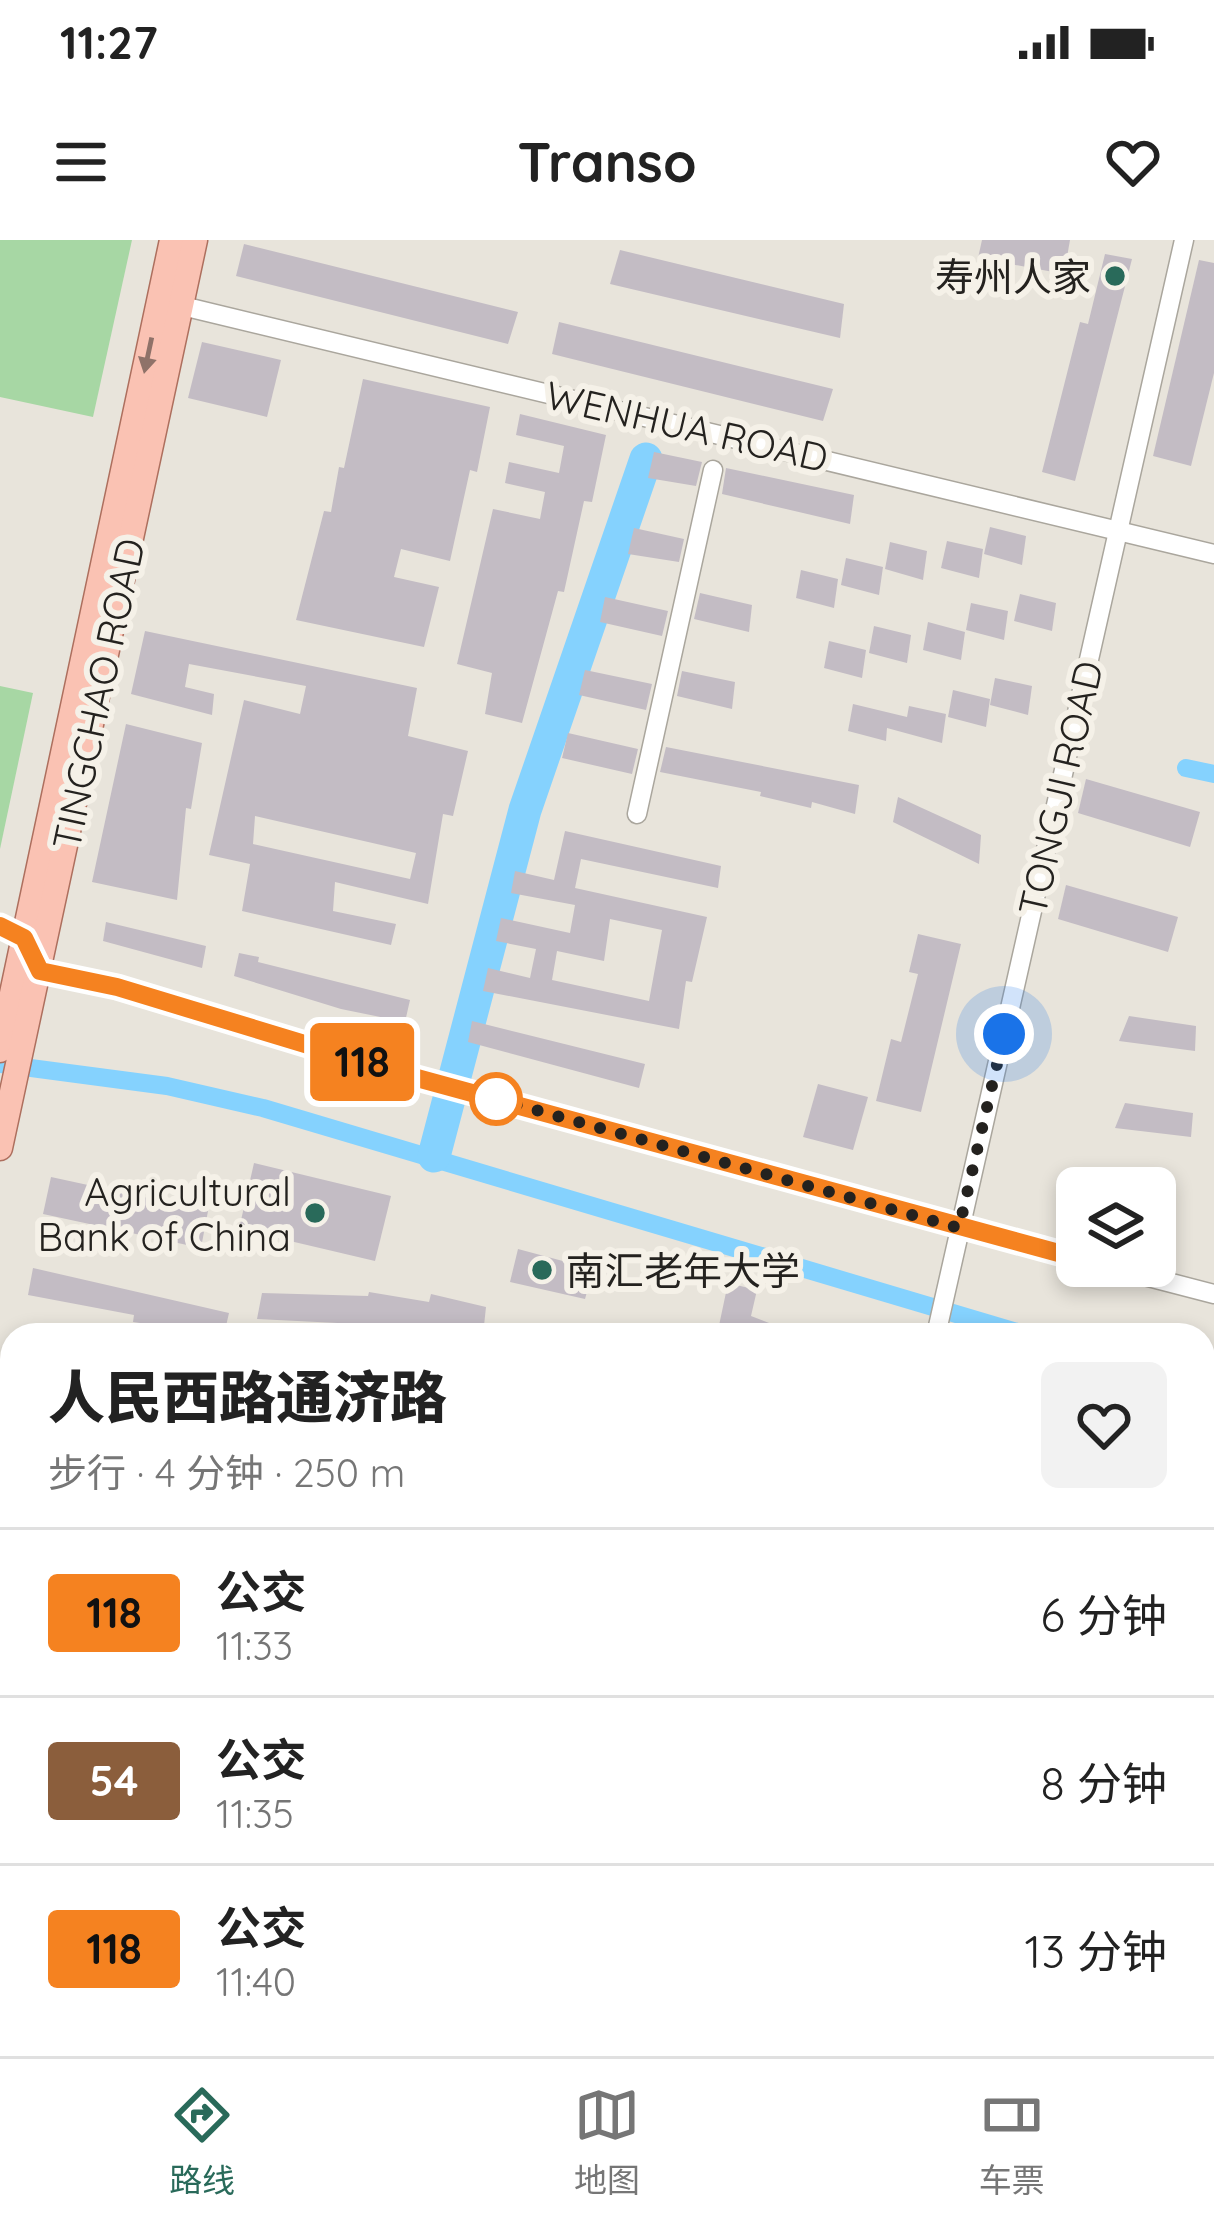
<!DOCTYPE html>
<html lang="zh">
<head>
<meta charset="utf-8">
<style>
  body { margin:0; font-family:Quicksand,"Noto Sans SC",sans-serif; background:#f2f2f2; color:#222; height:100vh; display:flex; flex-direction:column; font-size:45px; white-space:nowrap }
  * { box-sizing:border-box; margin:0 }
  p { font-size:39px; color:#767676 }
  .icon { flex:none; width:66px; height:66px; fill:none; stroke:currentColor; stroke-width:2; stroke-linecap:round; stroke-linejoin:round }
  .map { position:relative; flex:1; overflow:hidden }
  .panel { position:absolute; left:0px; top:1083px; width:1215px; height:735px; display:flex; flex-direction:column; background:#fff; border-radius:36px 36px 0 0; box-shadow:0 6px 18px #0003 }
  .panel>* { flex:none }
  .badge { padding:0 24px; border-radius:9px; font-size:42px; line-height:78px }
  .controls { position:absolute; left:1056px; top:927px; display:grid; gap:24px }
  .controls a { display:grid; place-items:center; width:120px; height:120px; border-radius:18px; background:#fff; box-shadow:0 6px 18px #0003; font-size:60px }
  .you { position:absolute; width:60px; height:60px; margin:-30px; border:9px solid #fff; border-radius:50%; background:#1a73e8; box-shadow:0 0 0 18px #1a73e833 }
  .map>.badge { position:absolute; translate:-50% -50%; box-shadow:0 0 0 6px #fff }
  .round { display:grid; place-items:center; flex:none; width:126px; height:126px; border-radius:18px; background:#f2f2f2 }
  .overview { display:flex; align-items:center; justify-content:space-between; height:204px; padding:0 48px }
  h1 { font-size:57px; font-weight:800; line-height:90px }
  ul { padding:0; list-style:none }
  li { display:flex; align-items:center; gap:36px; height:168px; padding:0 48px; border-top:3px solid #e0e0e0 }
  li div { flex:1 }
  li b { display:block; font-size:45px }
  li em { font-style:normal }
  li .badge { min-width:132px; font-weight:700; text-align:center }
  .status { display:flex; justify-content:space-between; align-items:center; height:84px; padding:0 60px; background:#fff; direction:ltr }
  .status svg { height:33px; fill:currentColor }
  header { display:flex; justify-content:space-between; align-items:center; height:156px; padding:0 48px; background:#fff; font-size:54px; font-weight:800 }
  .menu { display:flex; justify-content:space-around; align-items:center; height:168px; border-top:3px solid #e0e0e0; background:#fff; font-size:33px; color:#767676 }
  .menu a { display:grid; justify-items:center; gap:6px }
  .menu .active { color:#296a5a }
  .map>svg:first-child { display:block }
  .green { fill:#a7d7a4 }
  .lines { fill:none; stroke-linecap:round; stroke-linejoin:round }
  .canal { stroke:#85d2fe; stroke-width:18 }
  .river { stroke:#85d2fe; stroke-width:33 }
  .building { fill:#c3bcc4; fill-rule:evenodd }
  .minor-casing { stroke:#aaa69d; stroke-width:21 }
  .major-casing { stroke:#ad6f5e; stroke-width:27 }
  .minor { stroke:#fff; stroke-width:18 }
  .major { stroke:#fac2b3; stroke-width:24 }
  .oneway { fill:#8f7269 }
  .line-casing { stroke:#fff; stroke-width:27 }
  .line { stroke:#f58220; stroke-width:18 }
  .walk { stroke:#24221f; stroke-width:12; stroke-dasharray:0 21.6 }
  .poi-dot { fill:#296a5a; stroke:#f5f1e8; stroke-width:4.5 }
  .stop-dot { fill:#fff; stroke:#f58220; stroke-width:6 }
  .labels { text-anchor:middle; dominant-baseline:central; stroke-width:12; stroke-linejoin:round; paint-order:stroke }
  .poi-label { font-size:39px; fill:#24221f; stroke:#f5f1e8; text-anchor:end }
  .street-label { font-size:39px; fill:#24221f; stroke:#f5f1e8 }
</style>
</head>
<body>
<div class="status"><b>11:27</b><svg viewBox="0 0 49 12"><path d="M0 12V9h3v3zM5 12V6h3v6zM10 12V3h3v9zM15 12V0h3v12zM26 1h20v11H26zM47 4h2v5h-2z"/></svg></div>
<header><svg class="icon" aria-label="menu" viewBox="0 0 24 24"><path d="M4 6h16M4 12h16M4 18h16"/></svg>Transo<svg class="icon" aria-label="heart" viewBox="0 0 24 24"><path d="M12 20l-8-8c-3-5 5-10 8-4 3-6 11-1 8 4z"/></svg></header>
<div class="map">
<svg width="1214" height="1816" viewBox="0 0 1214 1816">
  <rect width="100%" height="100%" fill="#e8e4db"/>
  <g class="green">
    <path d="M0,0h132l-39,177 -93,-20z"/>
    <path d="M0,446l33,7 -33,156z"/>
    <path d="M1214,1420v261l-11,-3v-225z"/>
  </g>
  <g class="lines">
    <g class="canal">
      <path d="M1186,528l28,6"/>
      <path d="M0,824l167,22 96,22 764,227"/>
      <path d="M1203,1146l11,5"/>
    </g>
    <path class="river" d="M434,916l91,-346 121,-351"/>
  </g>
  <g class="building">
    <path d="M982,0h88l-6,34 -86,-16z"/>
    <path d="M244,4l274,68 -10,32 -272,-68z"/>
    <path d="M620,10l224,54 -4,34 -230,-54z"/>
    <path d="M1105,14l27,5 -57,222 -33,-9 38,-150 8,2z"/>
    <path d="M1199,20l15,3v110l-23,93 -38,-10z"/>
    <path d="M559,82l274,67 -10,32 -271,-67z"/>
    <path d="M202,102l79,18 -14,57 -79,-19z"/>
    <path d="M363,139l127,28 -13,65 -7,-2 -20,91 -49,-12 -7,28 45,10 -15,60 -128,-27 28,-109 7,1 8,-45 5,1z"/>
    <path d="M520,174l86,21 -14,67 -8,-1 -20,91 -6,-1 -36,132 -37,-9 7,-41 -35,-9 36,-155 47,10 5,-27 -40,-9 4,-21 50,11 5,-27 -48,-11z"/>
    <path d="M654,212l48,10 -6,24 -48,-8z"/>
    <path d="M726,228l128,27 -4,29 -128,-30z"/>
    <path d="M990,287l36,9 -4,29 -38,-11z"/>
    <path d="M634,288l50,11 -5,23 -51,-8z"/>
    <path d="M947,301l36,8 -4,29 -38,-10z"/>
    <path d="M890,302l37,9 -4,29 -38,-11z"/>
    <path d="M846,318l37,9 -4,28 -38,-10z"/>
    <path d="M801,330l37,9 -4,29 -38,-10z"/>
    <path d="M700,353l52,12 -3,27 -55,-13z"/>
    <path d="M1020,354l36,9 -4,28 -38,-10z"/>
    <path d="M605,357l63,14 -6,25 -62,-14z"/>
    <path d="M971,363l37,8 -4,29 -38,-10z"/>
    <path d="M928,382l37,10 -4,28 -38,-10z"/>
    <path d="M874,386l37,9 -4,28 -38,-10z"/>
    <path d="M145,391l272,57 -9,48 60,15 -15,65 -10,-2 -15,90 -93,-22 -2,29 63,13 -5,21 -149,-34 8,-47 -41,-9 35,-155 56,14 6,-28 -117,-22 -4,23 29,7 -2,21 -81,-21zM255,576l161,37 -6,26 -157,-35z"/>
    <path d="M829,401l37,9 -4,28 -38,-10z"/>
    <path d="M585,430l67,14 -6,26 -67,-15z"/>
    <path d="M682,431l53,11 -3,27 -55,-13z"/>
    <path d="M995,438l37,8 -4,29 -38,-10z"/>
    <path d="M953,450l37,9 -4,28 -38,-10z"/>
    <path d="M853,464l54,13 2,-11 37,8 -4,29 -55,-15 -1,13 -38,-10z"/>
    <path d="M126,484l76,19 -11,66 -5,-1 -9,92 -85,-18z"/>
    <path d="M568,493l70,16 -6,25 -70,-16z"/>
    <path d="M666,507l193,38 -4,29 -43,-12 -1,6 -51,-12 1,-4 -101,-20z"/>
    <path d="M1086,539l114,33 -10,35 -112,-34z"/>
    <path d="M898,557l83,38 -2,29 -86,-42z"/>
    <path d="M565,591l156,35 -3,22 -137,-29 -6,29 132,29 -15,65 -6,-1 -7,48 -196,-38 5,-23 42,10 6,-29 -40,-8 5,-23 69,15 5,-28 -64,-12 4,-22 39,9zM610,679l52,11 -13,71 -97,-21 5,-29 47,10z"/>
    <path d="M1066,645l112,32 -10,35 -110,-33z"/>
    <path d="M106,682l100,24 -4,22 -99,-27z"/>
    <path d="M918,694l43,10 -40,168 -45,-11 15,-62 10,3 17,-68 -9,-2z"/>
    <path d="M239,713l20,4 -1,5 152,38 -5,22 -64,-13 -107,-33z"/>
    <path d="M1129,776l67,10 -1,25 -76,-10z"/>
    <path d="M472,781l173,43 -6,24 -171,-46z"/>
    <path d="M818,844l50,13 -15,53 -50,-13z"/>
    <path d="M1125,863l68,10 -2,24 -76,-9z"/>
    <path d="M254,923l137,33 -16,65 -136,-32z"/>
    <path d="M51,937l157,34 -7,37 -158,-34z"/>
    <path d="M518,1009l56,15 -4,13 20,4 -5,18 -75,-17z"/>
    <path d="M33,1028l196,45 -5,22 -91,-13 1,-7 -106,-20z"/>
    <path d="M728,1043l29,7 -6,26 49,19h-83z"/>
    <path d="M369,1052l60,10 2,-8 55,13 -3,28 -66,-12 1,4 -161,-8 5,-26 106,3z"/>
  </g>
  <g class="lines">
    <g class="minor-casing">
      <g id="minor">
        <path d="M170,63l1044,251"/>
        <path d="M637,574l76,-344"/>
        <path d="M0,686l27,19"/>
        <path d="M40,731l77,16 300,91 660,181"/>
        <path d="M1106,1026l108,28"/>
        <path d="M936,1095l248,-1095"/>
        <path d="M0,1445l12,3"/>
        <path d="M1203,1737l11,3"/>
        <path d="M22,1806l43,10"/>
        <path d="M306,1816l2,-10"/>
        <path d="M775,1816l2,-10"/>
      </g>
    </g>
    <g class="major-casing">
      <g id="major">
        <path d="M0,810l172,-810"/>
        <path d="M0,908l195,-908"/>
      </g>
    </g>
    <use href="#minor" class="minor"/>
    <use href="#major" class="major"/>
  </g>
  <defs><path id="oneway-solid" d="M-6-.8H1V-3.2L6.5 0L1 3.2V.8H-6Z" transform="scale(3)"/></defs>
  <use class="oneway" href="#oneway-solid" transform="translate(148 115) rotate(102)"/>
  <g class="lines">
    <g class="line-casing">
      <path id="line" d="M0,686l24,12 16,33 77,16 300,91 660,180"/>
    </g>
    <use href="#line" class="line"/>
    <path class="walk" d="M496,859l463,129 45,-194"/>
  </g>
  <g class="poi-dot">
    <circle cx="1115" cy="36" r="12"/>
    <circle cx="315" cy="973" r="12"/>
    <circle cx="542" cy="1030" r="12"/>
  </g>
  <circle class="stop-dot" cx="496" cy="859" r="24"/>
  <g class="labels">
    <g class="poi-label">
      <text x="1091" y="36">寿州人家</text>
      <text x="291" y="951">Agricultural<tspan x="291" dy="45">Bank of China</tspan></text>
      <text x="566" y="1030" text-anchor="start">南汇老年大学</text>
    </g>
    <g class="street-label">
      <text transform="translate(687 186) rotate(13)">WENHUA ROAD</text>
      <text transform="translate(98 454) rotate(-78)">TINGCHAO ROAD</text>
      <text transform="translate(1060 548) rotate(-77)">TONGJI ROAD</text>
    </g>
  </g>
</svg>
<div class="controls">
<a><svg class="icon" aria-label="layers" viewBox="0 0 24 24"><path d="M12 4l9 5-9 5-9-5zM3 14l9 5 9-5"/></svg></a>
</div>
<div class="you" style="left:1004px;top:794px"></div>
<b class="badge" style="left:362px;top:822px;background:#f58220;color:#111">118</b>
<section class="panel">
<div class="overview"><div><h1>人民西路通济路</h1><p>步行 · 4 分钟 · 250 m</p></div><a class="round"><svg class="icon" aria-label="heart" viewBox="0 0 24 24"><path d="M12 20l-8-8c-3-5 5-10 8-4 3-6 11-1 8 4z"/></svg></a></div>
<ul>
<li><span class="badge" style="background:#f58220;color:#111">118</span><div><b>公交</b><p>11:33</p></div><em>6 分钟</em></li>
<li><span class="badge" style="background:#8b5e3c;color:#fff">54</span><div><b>公交</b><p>11:35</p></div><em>8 分钟</em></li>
<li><span class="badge" style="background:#f58220;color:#111">118</span><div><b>公交</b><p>11:40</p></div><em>13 分钟</em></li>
</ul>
</section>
</div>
<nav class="menu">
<a class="active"><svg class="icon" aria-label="directions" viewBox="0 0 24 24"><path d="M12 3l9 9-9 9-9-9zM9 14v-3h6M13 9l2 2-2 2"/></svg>路线</a>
<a><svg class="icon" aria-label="map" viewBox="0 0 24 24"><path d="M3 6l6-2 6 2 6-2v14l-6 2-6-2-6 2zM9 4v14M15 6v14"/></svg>地图</a>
<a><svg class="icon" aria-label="tickets" viewBox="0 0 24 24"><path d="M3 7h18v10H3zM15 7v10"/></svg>车票</a>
</nav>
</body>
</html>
